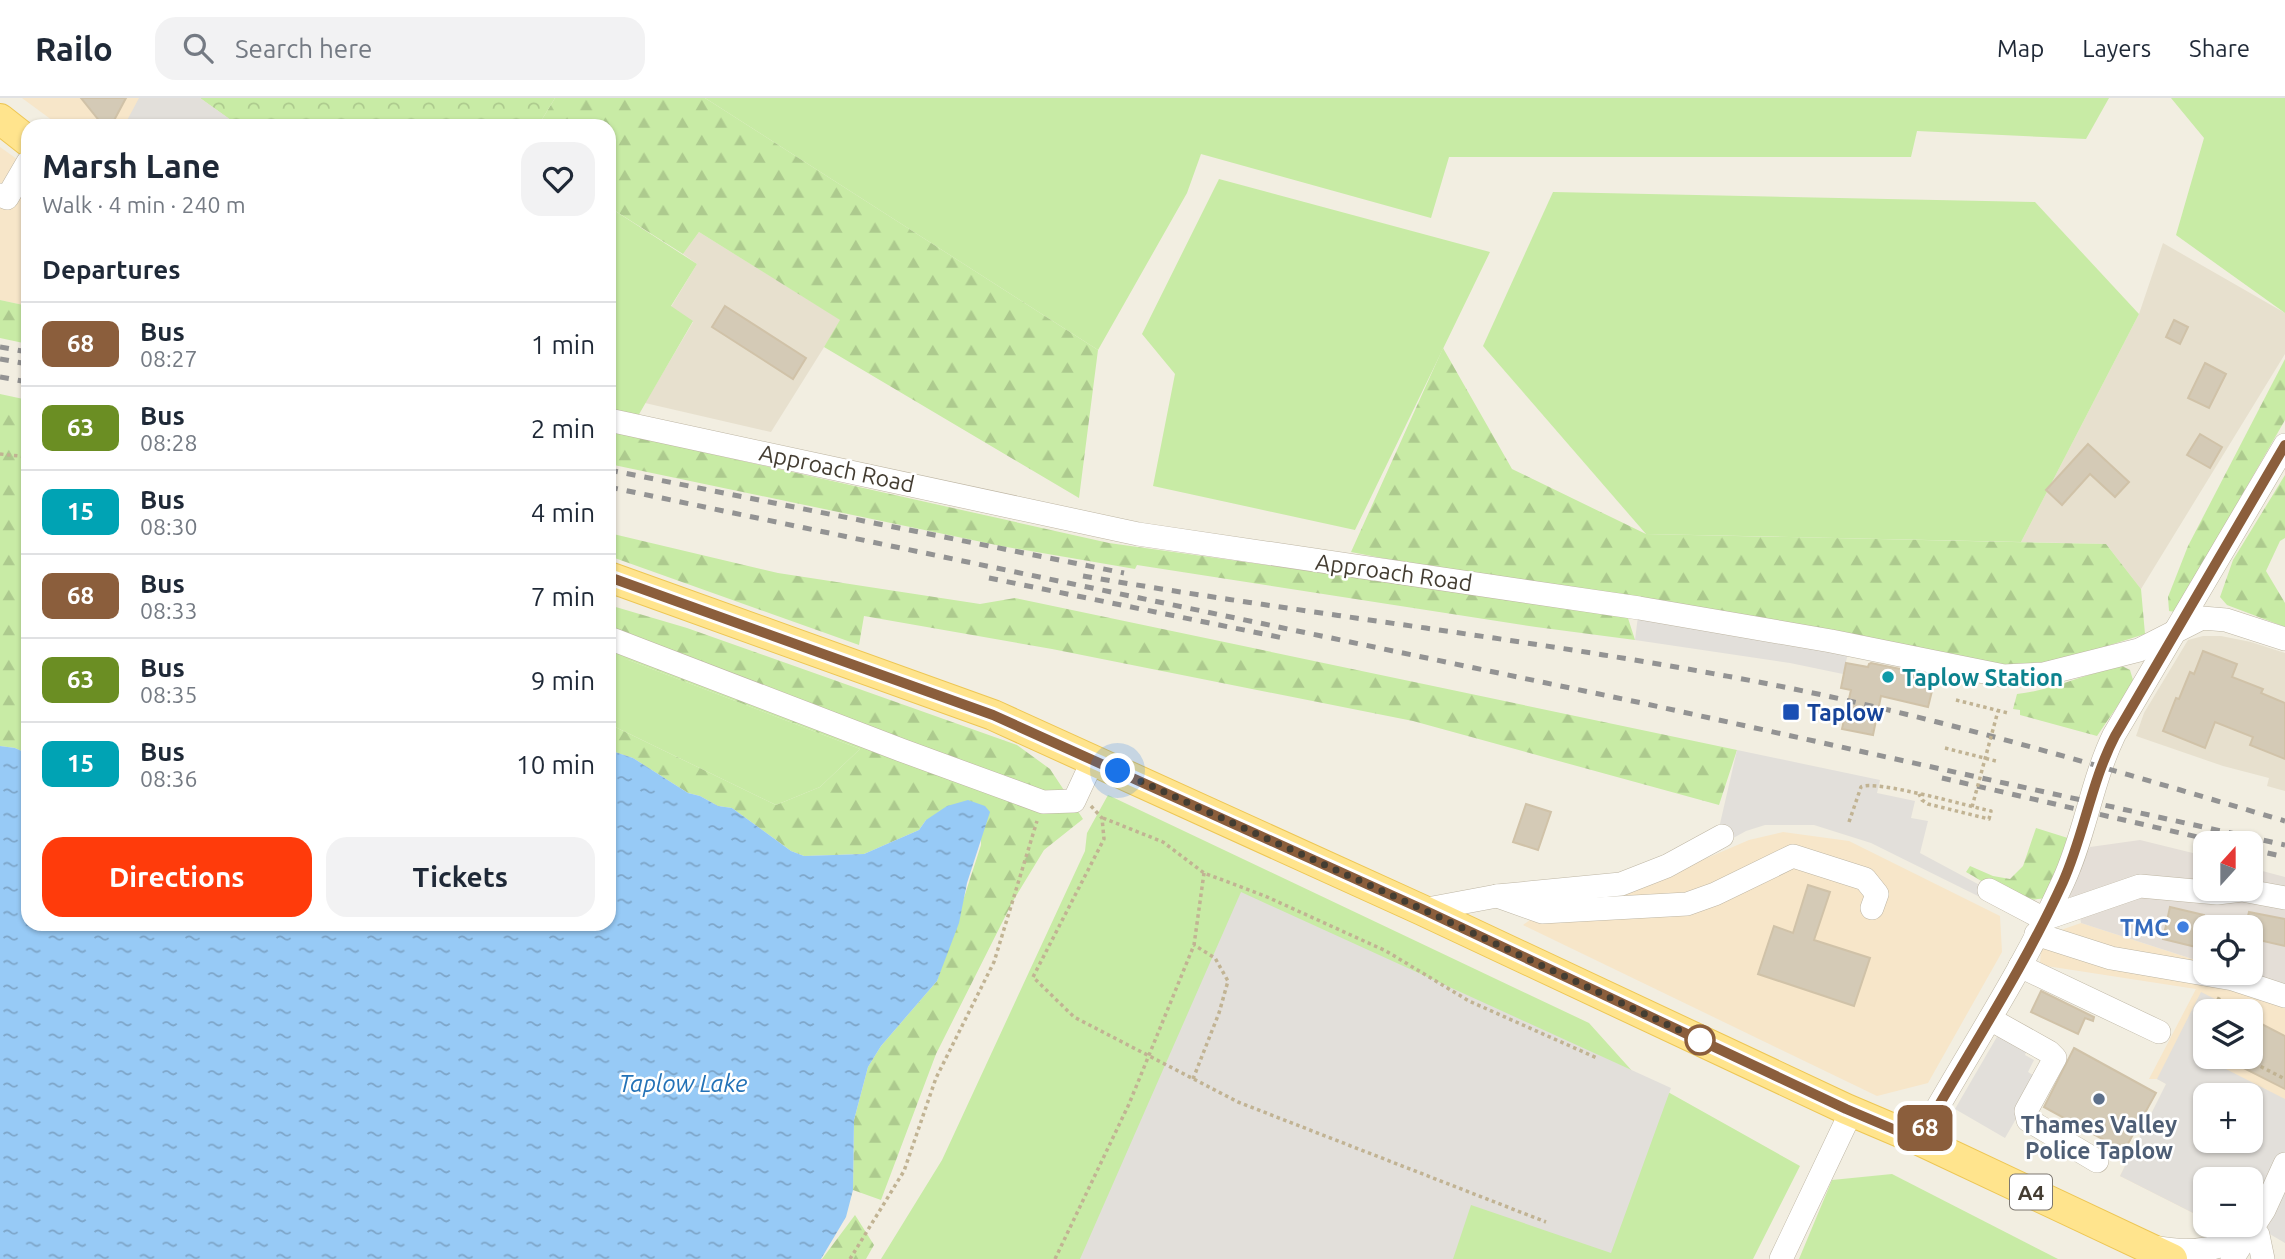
<!DOCTYPE html>
<html lang="en">
<head>
<meta charset="utf-8">
<style>
  body { margin:0; font-family:Ubuntu,sans-serif; background:#f2f2f3; color:#1f2937; height:100vh; display:flex; flex-direction:column; font-size:26px; white-space:nowrap }
  * { box-sizing:border-box; margin:0 }
  p { font-size:23px; color:#747a83 }
  .icon { flex:none; width:38px; height:38px; fill:none; stroke:currentColor; stroke-width:2; stroke-linecap:round; stroke-linejoin:round }
  .map { position:relative; flex:1; overflow:hidden }
  .sheet { position:absolute; left:21px; top:21px; width:595px; height:812px; display:flex; flex-direction:column; background:#fff; border-radius:21px; box-shadow:0 2px 5px #0004 }
  .sheet>* { flex:none }
  .badge { padding:0 14px; border-radius:10px; font-size:24px; line-height:46px }
  .needle { width:46px; rotate:21deg }
  .tools { position:absolute; left:2193px; top:733px; display:grid; gap:14px }
  .tools a { display:grid; place-items:center; width:70px; height:70px; border-radius:14px; background:#fff; box-shadow:0 2px 5px #0004; font-size:35px }
  .you { position:absolute; width:35px; height:35px; margin:-18px; border:5px solid #fff; border-radius:50%; background:#1a73e8; box-shadow:0 0 0 10px #1a73e833 }
  .map>.badge { position:absolute; translate:-50% -50%; box-shadow:0 0 0 4px #fff }
  h2 { padding:0 21px; font-size:26px; line-height:63px }
  .round { display:grid; place-items:center; flex:none; width:74px; height:74px; border-radius:21px; background:#f2f2f3 }
  .headline { display:flex; align-items:center; justify-content:space-between; height:119px; padding:0 21px }
  h1 { font-size:33px; font-weight:600; line-height:52px }
  .primary-button { display:flex; gap:14px; margin-top:auto; padding:14px 21px }
  .primary-button a { flex:1; height:80px; border-radius:21px; background:#ff3b0b; color:#fff; font-size:28px; font-weight:600; line-height:80px; text-align:center }
  .primary-button a+a { background:#f2f2f3; color:#1f2937 }
  ul { padding:0; list-style:none }
  li { display:flex; align-items:center; gap:21px; height:84px; padding:0 21px; border-top:2px solid #e0e1e3 }
  li div { flex:1 }
  li b { display:block; font-size:26px }
  li em { font-style:normal }
  li .badge { min-width:77px; font-weight:700; text-align:center }
  header { display:flex; align-items:center; gap:42px; box-sizing:border-box; height:98px; padding:0 35px; background:#fff; border-bottom:2px solid #e0e1e3 }
  header strong { font-size:33px }
  nav { display:flex; gap:38px; margin-inline-start:auto; font-size:24px }
  .search { width:490px; height:63px; background:#f2f2f3; display:flex; align-items:center; gap:18px; box-sizing:border-box; padding:0 24px; border-radius:21px; color:#747a83; font-size:26px }
  .map>svg:first-child { display:block }
  .residential { fill:#e7e0ce }
  .commercial { fill:#f7e6c9; fill-rule:evenodd }
  .industrial { fill:#e4ded7 }
  .green { fill:#c8eba5 }
  .forest { fill:url(#forest-firs) }
  .park { fill:url(#park-crowns) }
  .parking { fill:#e2dfda; fill-rule:evenodd }
  .water { fill:url(#water-ripples) }
  .building { fill:#d4cab6; stroke:#d0c2a8; stroke-width:2 }
  .lines { fill:none; stroke-linecap:round; stroke-linejoin:round }
  .minor-casing { stroke:#beb6a4; stroke-width:24 }
  .major-casing { stroke:#edc654; stroke-width:32 }
  .path { stroke:#c1b393; stroke-width:3.5; stroke-dasharray:3.5 3.5; stroke-linecap:butt }
  .minor { stroke:#fff; stroke-width:23 }
  .major { stroke:#ffe48d; stroke-width:30 }
  .rail { stroke:#939393; stroke-width:5; stroke-dasharray:9 9; stroke-linecap:butt }
  .path-bridge { stroke:#c1b393; stroke-width:3.5; stroke-dasharray:3.5 3.5; stroke-linecap:butt }
  .line-casing { stroke:#fff; stroke-width:16 }
  .line { stroke:#8b5e3c; stroke-width:10 }
  .walk { stroke:#443d32; stroke-width:7; stroke-dasharray:0 12.6 }
  .culture-dot { fill:#0f9aa8; stroke:#fff; stroke-width:2.5 }
  .transit-dot { fill:#1a4fb4; stroke:#fff; stroke-width:2.5 }
  .shop-dot { fill:#3f7fe0; stroke:#fff; stroke-width:2.5 }
  .stop-dot { fill:#fff; stroke:#8b5e3c; stroke-width:3.5 }
  .service-dot { fill:#5c6f8a; stroke:#fff; stroke-width:2.5 }
  .labels { text-anchor:middle; dominant-baseline:central; stroke-width:5; stroke-linejoin:round; paint-order:stroke }
  .shield { fill:#fff; stroke:#7c7770; stroke-width:2 }
  .shield-label { font-size:21px; font-weight:bold; fill:#443d32 }
  .street-label { font-size:23px; fill:#443d32; stroke:#fff }
  .culture-label { font-size:23px; font-weight:bold; fill:#0d838f; stroke:#fff; text-anchor:start }
  .transit-label { font-size:23px; font-weight:bold; fill:#164399; stroke:#fff; text-anchor:start }
  .shop-label { font-size:23px; font-weight:bold; fill:#366cbe; stroke:#fff; text-anchor:end }
  .service-label { font-size:23px; font-weight:bold; fill:#4e5e75; stroke:#fff }
  .water-label { font-size:24px; font-style:italic; fill:#2372b7; stroke:#fff }
</style>
</head>
<body>
<header>
<strong>Railo</strong>
<div class="search"><svg class="icon" aria-label="search" viewBox="0 0 24 24"><circle cx="10" cy="10" r="6"/><path d="M15 15l6 6"/></svg>Search here</div>
<nav><a>Map</a><a>Layers</a><a>Share</a></nav>
</header>
<div class="map">
<svg width="2285" height="1161" viewBox="0 0 2285 1161">
  <defs>
    <pattern id="forest-firs" width="22" height="20" patternUnits="userSpaceOnUse" patternTransform="scale(1.75)"><rect width="22" height="20" fill="#c8eba5"/><path d="M5 1l3.5 6h-7zM16 11l3.5 6h-7z" fill="#adca8e"/></pattern>
    <pattern id="park-crowns" width="20" height="18" patternUnits="userSpaceOnUse" patternTransform="scale(1.75)"><rect width="20" height="18" fill="#c8eba5"/><path d="M2 6a3 3 0 1 1 6 0M12 15a3 3 0 1 1 6 0" fill="none" stroke="#adca8e"/></pattern>
    <pattern id="water-ripples" width="26" height="14" patternUnits="userSpaceOnUse" patternTransform="scale(1.75)"><rect width="26" height="14" fill="#97caf6"/><path d="M2 4q2-2 4 0t4 0M15 11q2-2 4 0t4 0" fill="none" stroke="#7da5c8"/></pattern>
  </defs>
  <rect width="100%" height="100%" fill="#f2eee1"/>
  <g class="residential">
    <path d="M699,134l142,88 -70,112 -126,-29 48,-81 -22,-15 26,-43 -14,-10z"/>
    <path d="M2163,145l122,70v41l-144,235 -35,-45 -85,-2 118,-228z"/>
    <path d="M2203,538h18l30,6 34,11v138l-18,-5 2,-8 -46,-12 -87,-30 8,-23 44,-73z"/>
  </g>
  <g class="commercial">
    <path d="M22,0h178l39,28h-179z"/>
    <path d="M0,49l28,20v139l-28,-6z"/>
    <path d="M1783,734l66,9 151,75 2,36 -74,131 -51,13 -354,-171 23,-17 147,-44 56,-24z"/>
    <path d="M2081,825l204,66v254l-35,-63h-45v39l-85,-43 47,-92 -10,-5h-8l47,-90 -156,-24 1,-19 14,-14zM2205,914h45v45h-45zM2205,998h45v45h-45z"/>
  </g>
  <path class="industrial" d="M2140,742l65,16v33h45l1,-21 34,9v112l-35,-16v-45h-45v35l-124,-40 -3,-19 -7,-4 -2,-7 21,-46z"/>
  <g class="green">
    <path d="M705,0h1404l-23,41 -169,-8 -6,26h-462l-18,61 -230,-64 -14,39 -89,157z"/>
    <path d="M2171,0h114v215l-109,-78 28,-97z"/>
    <path d="M1219,81l271,73 -135,278 -202,-44 22,-112 -33,-40z"/>
    <path d="M1553,94l482,10 104,112 -118,228 -375,-8 -163,-188z"/>
    <path d="M609,109l88,57 -26,42 22,15 -55,95 -29,-6z"/>
    <path d="M609,555l22,8 229,88 -40,38 -44,18 -167,-81z"/>
    <path d="M1108,697l481,228 45,50 166,93 -47,93h-872l61,-99 143,-309 2,-18z"/>
    <path d="M1892,1076l166,85h-259l33,-79z"/>
  </g>
  <g class="forest">
    <path d="M555,0h150l393,252 -19,148 -255,-151 16,-27 -141,-88 -16,22 -74,-47v-81h-71z"/>
    <path d="M0,202l28,6v38l-28,-6z"/>
    <path d="M1443,250l69,121 134,65 460,10 35,45 4,45 -54,17 -48,12 -45,2 -518,-88 -129,-25z"/>
    <path d="M2285,261v61l-110,192 -6,-1 -1,-14 20,-51z"/>
    <path d="M0,296l28,6v354l-13,-6 -15,-2z"/>
    <path d="M609,333l500,112 518,72 8,25 -99,-13 -399,-62 -2,4 -134,-23 -392,-82z"/>
    <path d="M2285,377v63l-5,3 -14,30 19,32v24l-58,-22 -7,-8 13,-37z"/>
    <path d="M609,435l169,40 202,31 35,-6 722,152 -18,55 -306,-84 -361,-72 -188,-33 -5,29 -250,-89z"/>
    <path d="M609,507l78,23 330,117 33,24 33,50 -39,31 -31,51 -77,153 -55,146 -28,-10 1,-70 14,-53 13,-21 56,-65 44,-136v-12l-55,-13 -7,10 -55,24 -60,2 -13,-5 -59,-43 -14,-2 -18,-10 -12,-3 -55,-35 -24,-8v-26l167,81 44,-18 40,-38 -229,-88 -22,-6z"/>
    <path d="M2122,568l8,4 3,10 -6,12 -30,44 -77,-21v-5l-7,-1 4,-15c37,-4 69,-21 105,-28z"/>
    <path d="M2036,730l35,11 -27,59c-29,7 -53,-12 -78,-26l4,-6 23,10 17,3 13,-13z"/>
    <path d="M855,1117l19,30 -8,14h-44z"/>
  </g>
  <path class="park" d="M200,0h355l-17,28h-299z"/>
  <g class="parking">
    <path d="M139,0h61l31,22 -3,6h-104z"/>
    <path d="M1639,510l211,37 -7,29 -53,-11 -155,-23z"/>
    <path d="M1737,652l143,30 -3,13 38,8 -4,17 17,3 -8,32 69,37 -5,9 -113,-56 -57,-18h-49l-19,6 -20,11 -7,-14z"/>
    <path d="M1241,794l430,196 -60,165 -140,-48 -18,54h-373z"/>
    <path d="M2201,894l38,19 -34,1v45h11l-2,6 71,36v144l-34,-20 -1,-43h-45v39l-85,-43 46,-92 -9,-5zM2205,998h45v45h-45z"/>
    <path d="M1998,937l28,17 -1,3 9,5 -6,12 11,7 -34,59 -50,-29z"/>
  </g>
  <path class="water" d="M0,648l15,2 13,6v170h581v-174l24,8 55,35 12,3 18,10 14,2 59,43 13,5 60,-2 55,-24 7,-10 21,-14 21,-6 17,6 5,6 -23,71 -8,40 -22,58 -56,65 -13,21 -14,53 -1,70 -7,27 -25,42h-821z"/>
  <g class="building">
    <path d="M81,0h45l-15,28 -10,-3z"/>
    <path d="M725,208l81,52 -13,21 -81,-52z"/>
    <path d="M2174,222l14,7 -8,17 -14,-7z"/>
    <path d="M2205,265l21,11 -17,34 -21,-10z"/>
    <path d="M2200,336l22,13 -12,21 -23,-13z"/>
    <path d="M2088,346l41,38 -14,15 -25,-23 -28,31 -16,-15z"/>
    <path d="M2203,553l34,13 -5,13 31,12 -2,4 24,10v56l-35,-14 3,-8 -38,-15 -10,26 -42,-17 13,-33 3,1 11,-27 4,2z"/>
    <path d="M1846,565l22,4 1,-3 2,-1 44,9 5,3 -1,4 15,4 -6,24 -47,-11 -8,39 -31,-6 9,-39 -10,-2z"/>
    <path d="M1526,706l25,8 -13,38 -25,-8z"/>
    <path d="M1808,787l22,7 -16,48 56,18 -16,48 -96,-32 16,-48 19,7z"/>
    <path d="M2170,809l34,8 -8,32 -33,-8z"/>
    <path d="M2249,814l36,7v27l-35,-8v-10h-5z"/>
    <path d="M2041,893l53,26 -1,4 -8,-3 -7,16 -47,-22z"/>
    <path d="M2250,920l35,18v53l-63,-32h28z"/>
    <path d="M2074,950l82,45 -32,58 -80,-44z"/>
  </g>
  <g class="lines">
    <g class="minor-casing">
      <g id="minor">
        <path d="M0,97l7,3 21,-36"/>
        <path d="M609,322l529,114 501,74 192,33 173,35 40,-2 95,-24 63,-32 24,2 59,19"/>
        <path d="M609,540l292,112 142,52 31,-1 19,-41"/>
        <path d="M1989,792l55,29 96,-33 77,7 25,-3 43,8"/>
        <path d="M1497,798l45,16 145,-8 28,-10 78,-38 72,23 12,15 -5,14"/>
        <path d="M1422,812l75,-14 124,-12 46,-18 55,-30"/>
        <path d="M2036,836l75,24 122,21 52,17"/>
        <path d="M2020,868l139,66"/>
        <path d="M1990,921l59,33 6,6 -29,53 2,9 69,41"/>
        <path d="M1919,1042c48,-86 103,-168 144,-258 22,-47 28,-99 51,-147l171,-290"/>
        <path d="M2258,1137l5,24"/>
        <path d="M2153,1149c33,6 69,5 97,-15"/>
        <path d="M1781,1161l70,-147"/>
        <path d="M2232,1161l32,-49 21,-46"/>
      </g>
    </g>
    <g class="major-casing">
      <g id="major">
        <path d="M0,21l28,22"/>
        <path d="M609,479l384,138 429,195 424,199 73,31 253,119"/>
      </g>
    </g>
    <g class="path">
      <path d="M0,356l28,3"/>
      <path d="M1887,586l3,-11"/>
      <path d="M1956,602l52,13"/>
      <path d="M1945,650l51,13"/>
      <path d="M1091,708l11,12 2,21 -71,138 41,40 164,85 308,120"/>
      <path d="M1103,720l60,24 41,31 61,23 121,55 83,50 128,57"/>
      <path d="M1849,724l12,-35c13,-8 110,20 130,24l-2,8 -61,-15 -6,-4 -3,-6"/>
      <path d="M2217,900l26,14"/>
      <path d="M2242,959l43,22"/>
      <path d="M1193,981l26,-66 9,-32 -13,-23 -21,-13"/>
      <path d="M850,1161l54,-88 32,-93 58,-116 43,-141"/>
      <path d="M1055,1161l74,-155 65,-159 10,-72"/>
    </g>
    <use href="#minor" class="minor"/>
    <use href="#major" class="major"/>
    <g class="rail">
      <path d="M0,249l28,5"/>
      <path d="M0,261l28,5"/>
      <path d="M0,279l28,5"/>
      <path d="M609,372l515,103"/>
      <path d="M609,389l1033,216 643,142"/>
      <path d="M1083,478c233,40 469,65 701,111 170,34 335,85 501,134"/>
      <path d="M989,480l299,61"/>
      <path d="M1942,680l286,66"/>
      <path d="M2250,751l35,8"/>
    </g>
    <path class="path-bridge" d="M1972,709l26,-96"/>
  </g>
  <g class="lines">
    <g class="line-casing">
      <path id="line" d="M609,479l384,138 429,194 424,200 73,31c48,-86 103,-168 144,-258 21,-47 28,-100 52,-146l170,-291"/>
    </g>
    <use href="#line" class="line"/>
    <path class="walk" d="M1118,673l304,138 278,131"/>
  </g>
  <circle class="culture-dot" cx="1888" cy="579" r="7"/>
  <rect class="transit-dot" x="1782" y="605" width="18" height="18" rx="3.5"/>
  <circle class="shop-dot" cx="2183" cy="829" r="7"/>
  <circle class="stop-dot" cx="1700" cy="942" r="14"/>
  <circle class="service-dot" cx="2099" cy="1001" r="7"/>
  <g class="labels">
    <rect class="shield" x="2010" y="1076.5" width="42" height="35" rx="5"/>
    <g class="shield-label">
      <text x="2031" y="1094">A4</text>
    </g>
    <g class="street-label">
      <text transform="translate(837 370) rotate(12)">Approach Road</text>
      <text transform="translate(1394 474) rotate(8)">Approach Road</text>
    </g>
    <g class="culture-label">
      <text x="1902" y="579">Taplow Station</text>
    </g>
    <g class="transit-label">
      <text x="1807" y="614">Taplow</text>
    </g>
    <g class="shop-label">
      <text x="2169" y="829">TMC</text>
    </g>
    <g class="service-label">
      <text x="2099" y="1026">Thames Valley<tspan x="2099" dy="26">Police Taplow</tspan></text>
    </g>
    <g class="water-label">
      <text x="683" y="985">Taplow Lake</text>
    </g>
  </g>
</svg>
<div class="tools">
<a><svg class="needle" viewBox="-14 -14 28 28"><path d="M0-13l5 13h-10z" fill="#e53935"/><path d="M0 13l5-13h-10z" fill="#747a83"/></svg></a>
<a><svg class="icon" aria-label="locate" viewBox="0 0 24 24"><circle cx="12" cy="12" r="6"/><path d="M12 2v4M12 18v4M2 12h4M18 12h4"/></svg></a>
<a><svg class="icon" aria-label="layers" viewBox="0 0 24 24"><path d="M12 4l9 5-9 5-9-5zM3 14l9 5 9-5"/></svg></a>
<a>+</a>
<a>−</a>
</div>
<div class="you" style="left:1118px;top:673px"></div>
<b class="badge" style="left:1925px;top:1030px;background:#8b5e3c;color:#fff">68</b>
<section class="sheet">
<div class="headline"><div><h1>Marsh Lane</h1><p>Walk · 4 min · 240 m</p></div><a class="round"><svg class="icon" aria-label="heart" viewBox="0 0 24 24"><path d="M12 20l-8-8c-3-5 5-10 8-4 3-6 11-1 8 4z"/></svg></a></div>
<h2>Departures</h2>
<ul>
<li><span class="badge" style="background:#8b5e3c;color:#fff">68</span><div><b>Bus</b><p>08:27</p></div><em>1 min</em></li>
<li><span class="badge" style="background:#6b8e23;color:#fff">63</span><div><b>Bus</b><p>08:28</p></div><em>2 min</em></li>
<li><span class="badge" style="background:#00a3b4;color:#fff">15</span><div><b>Bus</b><p>08:30</p></div><em>4 min</em></li>
<li><span class="badge" style="background:#8b5e3c;color:#fff">68</span><div><b>Bus</b><p>08:33</p></div><em>7 min</em></li>
<li><span class="badge" style="background:#6b8e23;color:#fff">63</span><div><b>Bus</b><p>08:35</p></div><em>9 min</em></li>
<li><span class="badge" style="background:#00a3b4;color:#fff">15</span><div><b>Bus</b><p>08:36</p></div><em>10 min</em></li>
</ul>
<div class="primary-button"><a>Directions</a><a>Tickets</a></div>
</section>
</div>
</body>
</html>
